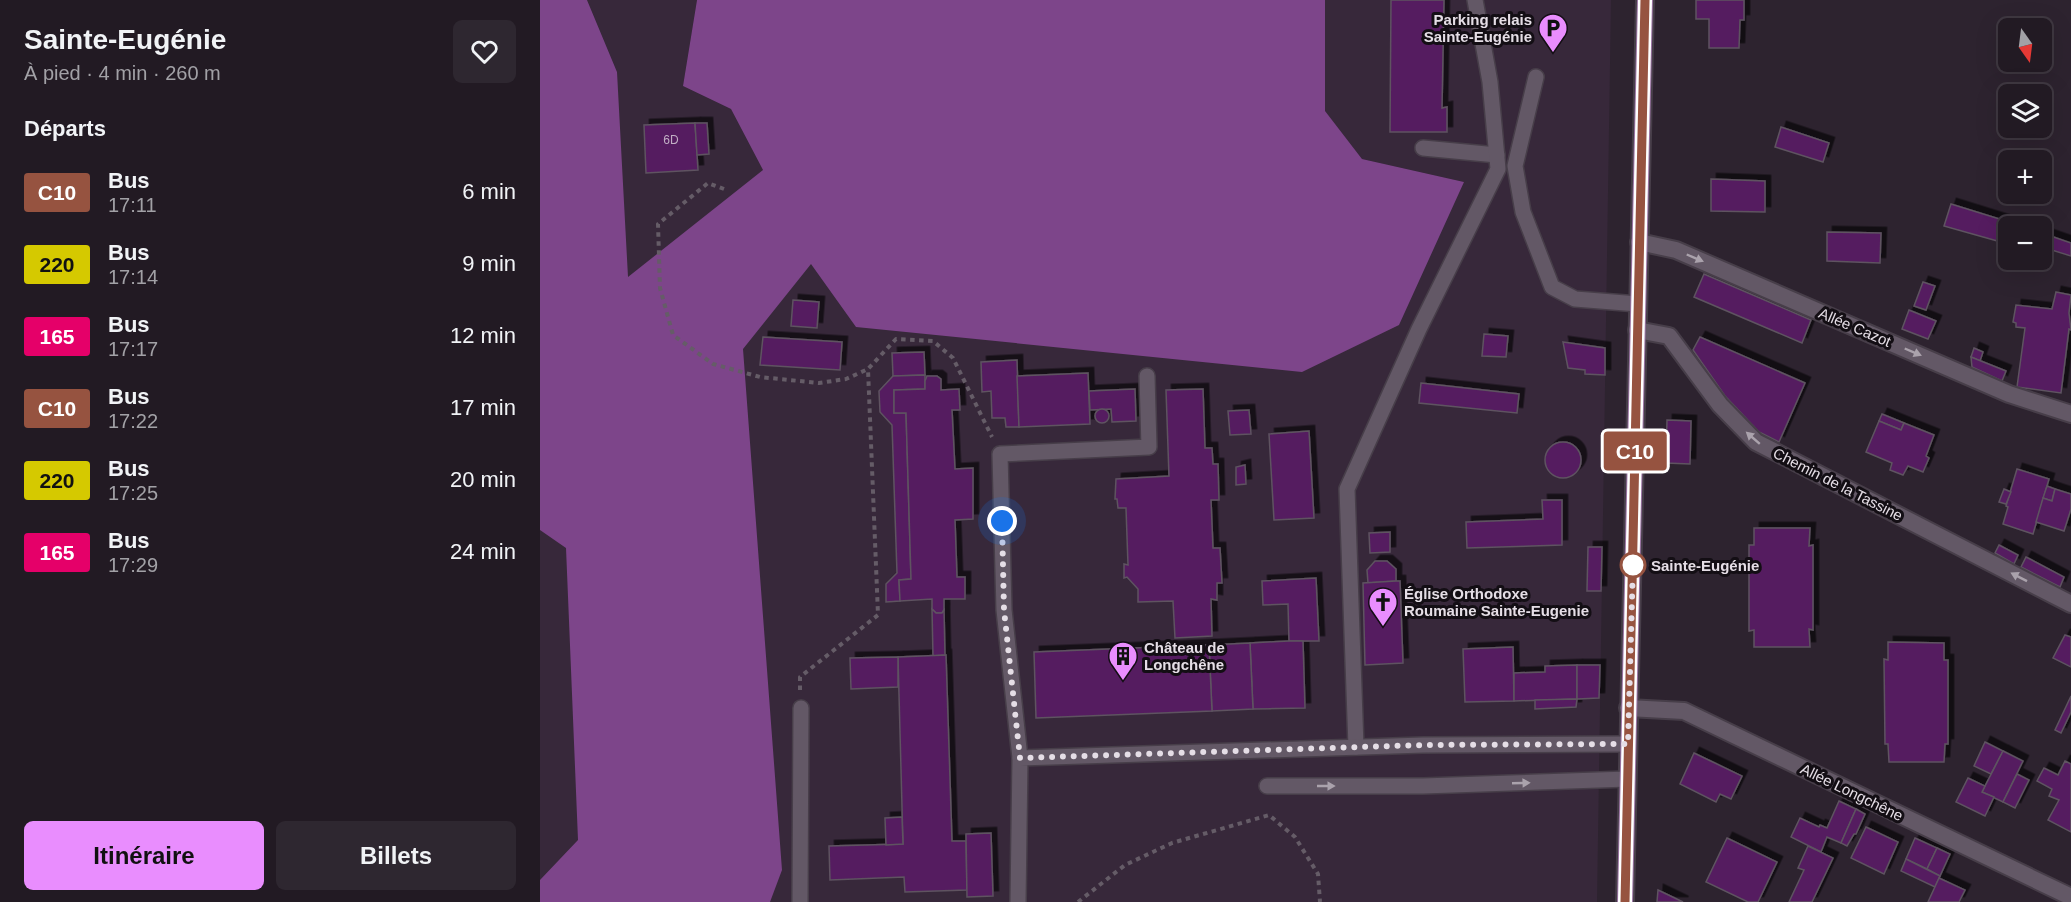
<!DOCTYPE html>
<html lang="fr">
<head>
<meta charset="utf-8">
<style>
  body { margin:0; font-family:Arial,sans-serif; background:#2e2730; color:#f1f3f6; height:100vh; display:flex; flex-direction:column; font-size:22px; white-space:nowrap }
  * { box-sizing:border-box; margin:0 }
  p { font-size:20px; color:#a2a1a6 }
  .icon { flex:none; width:33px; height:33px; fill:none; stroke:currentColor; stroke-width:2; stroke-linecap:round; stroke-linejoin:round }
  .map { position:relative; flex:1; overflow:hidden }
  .details { display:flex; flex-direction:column; background:#221a23; width:540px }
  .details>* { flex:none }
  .badge { padding:0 12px; border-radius:4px; font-size:21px; line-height:39px }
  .needle { width:39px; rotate:166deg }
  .controls { position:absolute; left:1458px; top:18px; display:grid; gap:12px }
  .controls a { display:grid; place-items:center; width:54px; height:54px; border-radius:9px; background:#221a23; box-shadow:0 6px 24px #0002,0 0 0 2px #3f3841; font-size:30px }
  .you { position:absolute; width:30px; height:30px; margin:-15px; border:4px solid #fff; border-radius:50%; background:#1a73e8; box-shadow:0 0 0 9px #1a73e833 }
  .map>.badge { position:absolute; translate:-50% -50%; box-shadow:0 0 0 3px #fff }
  h2 { padding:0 24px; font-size:22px; line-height:54px }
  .round { display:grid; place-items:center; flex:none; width:63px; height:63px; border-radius:9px; background:#2e2730 }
  .overview { display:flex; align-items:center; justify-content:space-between; height:102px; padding:0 24px }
  h1 { font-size:28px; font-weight:600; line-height:45px }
  .cta { display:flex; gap:12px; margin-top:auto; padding:12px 24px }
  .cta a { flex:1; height:69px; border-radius:9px; background:#e98dfe; color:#111; font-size:24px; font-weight:600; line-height:69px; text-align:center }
  .cta a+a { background:#2e2730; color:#f1f3f6 }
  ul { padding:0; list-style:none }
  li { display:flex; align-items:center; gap:18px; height:72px; padding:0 24px }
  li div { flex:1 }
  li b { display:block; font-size:22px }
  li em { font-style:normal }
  li .badge { min-width:66px; font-weight:700; text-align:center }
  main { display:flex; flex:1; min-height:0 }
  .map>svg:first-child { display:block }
  .built { fill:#37283a }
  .forest { fill:#7d458a }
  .building { fill:#541d60; stroke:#5e5361; stroke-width:1.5; filter:url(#shadow) }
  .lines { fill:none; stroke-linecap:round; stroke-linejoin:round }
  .service-casing { stroke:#473e49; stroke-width:18 }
  .minor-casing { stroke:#473e49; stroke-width:20 }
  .primary-casing { stroke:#473e49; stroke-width:20 }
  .path { stroke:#655c67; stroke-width:4; stroke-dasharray:4.5 4.5; stroke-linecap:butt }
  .service { stroke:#635866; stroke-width:15 }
  .minor { stroke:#635866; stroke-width:16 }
  .primary { stroke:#9c75a5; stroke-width:16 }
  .oneway { fill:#aaa2ac }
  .line-casing { stroke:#fff; stroke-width:14 }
  .line { stroke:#965340; stroke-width:9 }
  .walk { stroke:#e5dee6; stroke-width:6; stroke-dasharray:0 10.8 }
  .stop-dot { fill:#fff; stroke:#965340; stroke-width:3 }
  .labels { text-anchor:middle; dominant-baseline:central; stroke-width:6; stroke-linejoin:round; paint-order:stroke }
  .number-label { font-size:12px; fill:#c1aec4 }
  .poi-label { font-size:15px; font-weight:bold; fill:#e5dee6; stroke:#130e14; text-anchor:start }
  .street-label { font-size:15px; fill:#e5dee6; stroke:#130e14 }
  .stop-label { font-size:15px; font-weight:bold; fill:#e5dee6; stroke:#130e14; text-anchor:start }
</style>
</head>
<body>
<main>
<section class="details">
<div class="overview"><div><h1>Sainte-Eugénie</h1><p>À pied · 4 min · 260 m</p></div><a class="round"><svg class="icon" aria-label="heart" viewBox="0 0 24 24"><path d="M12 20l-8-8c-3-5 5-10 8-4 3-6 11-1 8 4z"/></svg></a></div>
<h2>Départs</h2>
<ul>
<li><span class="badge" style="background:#965340;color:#fff">C10</span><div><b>Bus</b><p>17:11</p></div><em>6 min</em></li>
<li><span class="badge" style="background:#d5c900;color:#111">220</span><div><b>Bus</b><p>17:14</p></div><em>9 min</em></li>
<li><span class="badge" style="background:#e50069;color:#fff">165</span><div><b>Bus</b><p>17:17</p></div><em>12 min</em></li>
<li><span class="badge" style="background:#965340;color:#fff">C10</span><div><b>Bus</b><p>17:22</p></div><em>17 min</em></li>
<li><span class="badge" style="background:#d5c900;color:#111">220</span><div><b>Bus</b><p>17:25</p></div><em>20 min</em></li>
<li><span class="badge" style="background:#e50069;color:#fff">165</span><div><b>Bus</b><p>17:29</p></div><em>24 min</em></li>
</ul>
<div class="cta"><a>Itinéraire</a><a>Billets</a></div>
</section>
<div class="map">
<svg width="1531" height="902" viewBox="0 0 1531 902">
  <defs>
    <filter id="shadow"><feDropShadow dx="5.5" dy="-5.5" stdDeviation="0" flood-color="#0009"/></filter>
  </defs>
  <rect width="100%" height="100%" fill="#2d232f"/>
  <path class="built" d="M47,0h110l-14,86 48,23 81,154 652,-81 -102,-23 -38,-48 1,-111h286l-14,902h-1057v-613l77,-217z"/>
  <path class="forest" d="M0,0h47l30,72 11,205 135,-107 -32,-61 -48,-23 14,-86h628v111l37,48 102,23 -65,143 -97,47 -446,-45 -45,-63 -68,85 39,521 -12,32h-230v-22l38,-40 -12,-292 -26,-18z"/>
  <g class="building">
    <path d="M851,0h53l-2,108 5,-1v25h-57z"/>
    <path d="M1156,0h48v20h-4l-1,28h-30v-29h-13z"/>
    <path d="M155,123l3,47 -52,3 -2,-48z"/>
    <path d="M155,123h12l2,31 -12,1z"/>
    <path d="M1241,127l48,16 -6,19 -48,-15z"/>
    <path d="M1171,179l54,2v31l-54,-1z"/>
    <path d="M1411,204l55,17 -5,21 -57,-16z"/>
    <path d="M1287,232l54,1 -1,30 -53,-2z"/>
    <path d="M1502,233l29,10v13l-29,-9z"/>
    <path d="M1164,274l107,46 -9,23 -108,-46z"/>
    <path d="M1383,282l12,4 -9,24 -12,-4z"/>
    <path d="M1516,292l15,3 -2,18 2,17 -2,-1 -8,64 -44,-6 8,-59 -9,-1v-4l-3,-1 3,-17 36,4z"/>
    <path d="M253,300l26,2 -2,26 -26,-2z"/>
    <path d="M1369,310l27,11 -8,18 -26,-10z"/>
    <path d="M944,334l24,2 -2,21 -24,-1z"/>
    <path d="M223,337l79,5 -2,28 -80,-5z"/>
    <path d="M1160,337l105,46 -26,59 -20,-10 -34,-36 -32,-46z"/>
    <path d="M1023,342l42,6v27l-20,-1v-4l-17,-2z"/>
    <path d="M1434,348l9,4 -3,9 -9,-4z"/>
    <path d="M384,352l1,23 -32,1 -1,-23z"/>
    <path d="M1431,357l35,14 -4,10 -30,-14z"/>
    <path d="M477,360l2,67h-13l-1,-9h-13l-1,-27 -9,1 -1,-30z"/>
    <path d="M548,373l2,51 -71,3 -2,-51z"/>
    <path d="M385,375v14l-31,1v23h12l5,166 -12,1 1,21 -14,1v-18l11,-11 -5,-148 -12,-13 -1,-21 14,-15z"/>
    <path d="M387,376h10l4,3v11l18,-1 1,21h-8l3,59 18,-1v51l-18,1 2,57h8v22h-21v11l-2,3h-6l-4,-4v-10l-32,2 -1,-21 12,-1 -5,-166h-12v-23l31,-1v-8z"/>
    <path d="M881,383l98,11 -2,19 -98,-10z"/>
    <path d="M595,389l1,32 -24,1 -1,-13 -21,1 -1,-19z"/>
    <path d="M663,389l2,59h7l1,16h5l1,36h-8l2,48h7l2,35h-5v17l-6,-1 1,37 -37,2 -2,-37 -35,1v-13l-11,-12 -3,1v-14l4,1 -2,-57h-8l-1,-9h-2l1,-20 53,-3 -3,-86z"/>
    <circle cx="562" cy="416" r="7"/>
    <path d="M709,410l2,24 -21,1 -2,-24z"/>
    <path d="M1342,414l22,9 -3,7 -22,-9z"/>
    <path d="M1127,420l24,1 -1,43 -24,-1z"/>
    <path d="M1339,421l22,9 3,-7 30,12 -8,21 3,2 -6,14 -15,-6 -5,9 -13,-5 2,-7 -26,-11z"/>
    <path d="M769,431l5,87 -40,2 -5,-86z"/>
    <circle cx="1023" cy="460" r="18"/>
    <path d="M705,465l1,19 -10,1v-18z"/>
    <path d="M1477,469l32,10 -16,55 -30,-10 5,-17 -2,-1z"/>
    <path d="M1507,486l8,3 -3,12 -9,-3z"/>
    <path d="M1464,489l7,3 -5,12 -7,-2z"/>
    <path d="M1515,489l16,5v15l-7,22 -28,-9 7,-24 9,3z"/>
    <path d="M1002,500h20v45l-95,3 -1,-26 77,-3z"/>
    <path d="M1214,528h56l-1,18 4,-1v85l-4,-1 1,18h-56v-17l-5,1v-86h5z"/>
    <path d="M850,532v20l-20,1 -1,-20z"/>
    <path d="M1459,545l19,10 -4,9 -19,-11z"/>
    <path d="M1048,547h14l-1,44h-14z"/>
    <path d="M1486,557l38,20 -4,10 -39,-20z"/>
    <path d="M835,561h12l9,8v12l-28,2 -1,-13z"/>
    <path d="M776,578l3,63h-30l-1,-37 -25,1 -1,-24z"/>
    <path d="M856,581h4l3,82 -38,2 -2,-82z"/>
    <path d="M392,609l4,4h6l2,-3 1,45 -12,1z"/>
    <path d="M1525,635l6,2v30l-18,-9z"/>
    <path d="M749,641h14l2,67 -52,1 -3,-66z"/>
    <path d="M1348,642l56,1v17h4v84h-3l-1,18h-55l-1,-18h-3l-1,-85 4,1z"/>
    <path d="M710,643l3,66 -41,2 -3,-66z"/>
    <path d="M669,645l3,66 -176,7 -2,-66z"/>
    <path d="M973,647l1,54 -49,1 -2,-53z"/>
    <path d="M406,655l6,186h14l1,49 -62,2 -1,-15 -74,3 -1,-34 74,-2 -5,-187z"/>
    <path d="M358,657v30l-47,2 -1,-31z"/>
    <path d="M1037,665v34l-63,2v-28l31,-1v-6z"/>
    <path d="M1037,665h23l-1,33 -22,1z"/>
    <path d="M1531,696v16l-10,21 -6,-3z"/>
    <path d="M1037,699l-1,8 -41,2v-9z"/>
    <path d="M1445,742l18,9 -12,23 -17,-8z"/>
    <path d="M1463,751l20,10 -20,41 -21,-10z"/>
    <path d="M1154,753l48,23 -11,23 -11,-5 -4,8 -36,-18z"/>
    <path d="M1525,761l6,3v68l-23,-12 11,-20 -10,-4 3,-7 -15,-8 7,-13 14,7z"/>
    <path d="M1477,774l12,6 -14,28 -12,-6z"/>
    <path d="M1428,778l17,8 -3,6 12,5 -9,19 -29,-14z"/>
    <path d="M1299,801l17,8 -15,34 -14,-6 -6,15 -30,-15 9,-19 19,9 1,-2 7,3z"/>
    <path d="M1316,809l9,5 -9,20h-2l-7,12 -6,-3z"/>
    <path d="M362,817l1,27 -17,1 -1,-27z"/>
    <path d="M1326,827l32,15 -14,32 -33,-16z"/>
    <path d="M451,833l2,63 -26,1 -1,-63z"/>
    <path d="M1187,838l50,24 -19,40h-10l-42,-20z"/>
    <path d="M1375,838l22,10 -10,21 -21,-10z"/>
    <path d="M1268,846l25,12 -21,44h-23l15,-32 -6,-2z"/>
    <path d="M1397,848l13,6 -10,22 -13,-7z"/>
    <path d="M1366,859l34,17 -5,11 -34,-16z"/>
    <path d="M1399,878l26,12 -6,12h-31z"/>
    <path d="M1118,890l25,12h-26z"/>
  </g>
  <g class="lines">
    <g class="service-casing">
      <g id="service">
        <path d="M996,77l-21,89 8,46 29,75 23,12 63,5"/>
        <path d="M883,148l74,7"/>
        <path d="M816,747l-9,-258 72,-160 79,-160 -8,-87 -15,-82"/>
        <path d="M480,758l-16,-148 -4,-156 149,-7 -2,-71"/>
        <path d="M727,786h156l205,-7"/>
        <path d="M260,902l1,-194"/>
        <path d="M478,902l2,-144 403,-13 205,-1"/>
      </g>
    </g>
    <g class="minor-casing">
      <g id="minor">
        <path d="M1099,242l37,8 333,144 62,20"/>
        <path d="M1097,330l32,6 51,69 36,37 315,162"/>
        <path d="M1088,708l56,3 387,186"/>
      </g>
    </g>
    <g class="primary-casing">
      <path id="primary" d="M1085,902l20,-902"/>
    </g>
    <g class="path">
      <path d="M184,189l-16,-6 -50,41 2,64 13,47 40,29 47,13 59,6 27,-4 22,-10"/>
      <path d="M260,690v-13l78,-62 -10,-246 28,-30 37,2 20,17 39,79"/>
      <path d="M538,902l47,-37 47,-22 97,-28 26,22 23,37 2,28"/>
    </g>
    <use href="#service" class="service"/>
    <use href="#minor" class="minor"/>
    <use href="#primary" class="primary"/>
  </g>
  <defs><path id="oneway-solid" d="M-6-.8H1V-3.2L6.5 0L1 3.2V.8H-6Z" transform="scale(1.5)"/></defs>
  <g class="oneway">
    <use href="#oneway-solid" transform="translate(1155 258) rotate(23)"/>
    <use href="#oneway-solid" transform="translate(1373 352) rotate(23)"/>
    <use href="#oneway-solid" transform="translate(1213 438) rotate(-139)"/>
    <use href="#oneway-solid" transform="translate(1479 577) rotate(-153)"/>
    <use href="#oneway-solid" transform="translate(981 783) rotate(-2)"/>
    <use href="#oneway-solid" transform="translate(786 786)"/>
  </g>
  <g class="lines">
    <g class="line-casing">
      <path id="line" d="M1085,902l20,-902"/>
    </g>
    <use href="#line" class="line"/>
    <path class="walk" d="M462,521l2,89 16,148 403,-13 205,-1 5,-181v2"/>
  </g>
  <defs>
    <g id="parking-pin" transform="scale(1.5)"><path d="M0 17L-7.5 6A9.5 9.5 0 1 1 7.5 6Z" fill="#e98dfe" stroke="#130e14"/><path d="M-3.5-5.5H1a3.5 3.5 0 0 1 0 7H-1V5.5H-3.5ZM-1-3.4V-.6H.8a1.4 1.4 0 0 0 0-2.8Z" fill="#111"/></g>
    <g id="church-pin" transform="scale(1.5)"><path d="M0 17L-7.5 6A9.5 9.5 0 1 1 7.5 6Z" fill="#e98dfe" stroke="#130e14"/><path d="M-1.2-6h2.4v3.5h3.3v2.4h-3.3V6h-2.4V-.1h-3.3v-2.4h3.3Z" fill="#111"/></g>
    <g id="building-pin" transform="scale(1.5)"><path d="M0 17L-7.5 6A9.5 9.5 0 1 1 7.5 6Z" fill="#e98dfe" stroke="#130e14"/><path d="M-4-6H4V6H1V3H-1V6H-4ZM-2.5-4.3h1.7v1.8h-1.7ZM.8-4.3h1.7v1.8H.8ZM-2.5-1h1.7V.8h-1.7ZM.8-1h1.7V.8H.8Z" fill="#111"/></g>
  </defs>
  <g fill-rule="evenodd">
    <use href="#parking-pin" x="1013" y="28"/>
    <use href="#church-pin" x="843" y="602"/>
    <use href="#building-pin" x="583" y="656"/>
  </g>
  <circle class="stop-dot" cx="1093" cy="565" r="12"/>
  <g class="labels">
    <g class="number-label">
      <text x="131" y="140">6D</text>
    </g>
    <g class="poi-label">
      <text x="992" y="19" text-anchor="end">Parking relais<tspan x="992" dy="17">Sainte-Eugénie</tspan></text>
      <text x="864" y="593">Église Orthodoxe<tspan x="864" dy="17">Roumaine Sainte-Eugenie</tspan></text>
      <text x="604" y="647">Château de<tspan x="604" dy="17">Longchêne</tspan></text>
    </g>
    <g class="street-label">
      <text transform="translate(1315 327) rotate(23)">Allée Cazot</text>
      <text transform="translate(1298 484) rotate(27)">Chemin de la Tassine</text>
      <text transform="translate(1312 792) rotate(26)">Allée Longchêne</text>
    </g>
    <g class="stop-label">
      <text x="1111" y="565">Sainte-Eugénie</text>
    </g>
  </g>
</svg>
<div class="controls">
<a><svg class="needle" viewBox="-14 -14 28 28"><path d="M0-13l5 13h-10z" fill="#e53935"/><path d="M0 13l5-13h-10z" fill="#a2a1a6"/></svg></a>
<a><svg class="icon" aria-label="layers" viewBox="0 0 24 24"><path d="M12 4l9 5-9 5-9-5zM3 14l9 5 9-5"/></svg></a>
<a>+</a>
<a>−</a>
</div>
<div class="you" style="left:462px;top:521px"></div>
<b class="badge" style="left:1095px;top:451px;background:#965340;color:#fff">C10</b>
</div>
</main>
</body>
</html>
